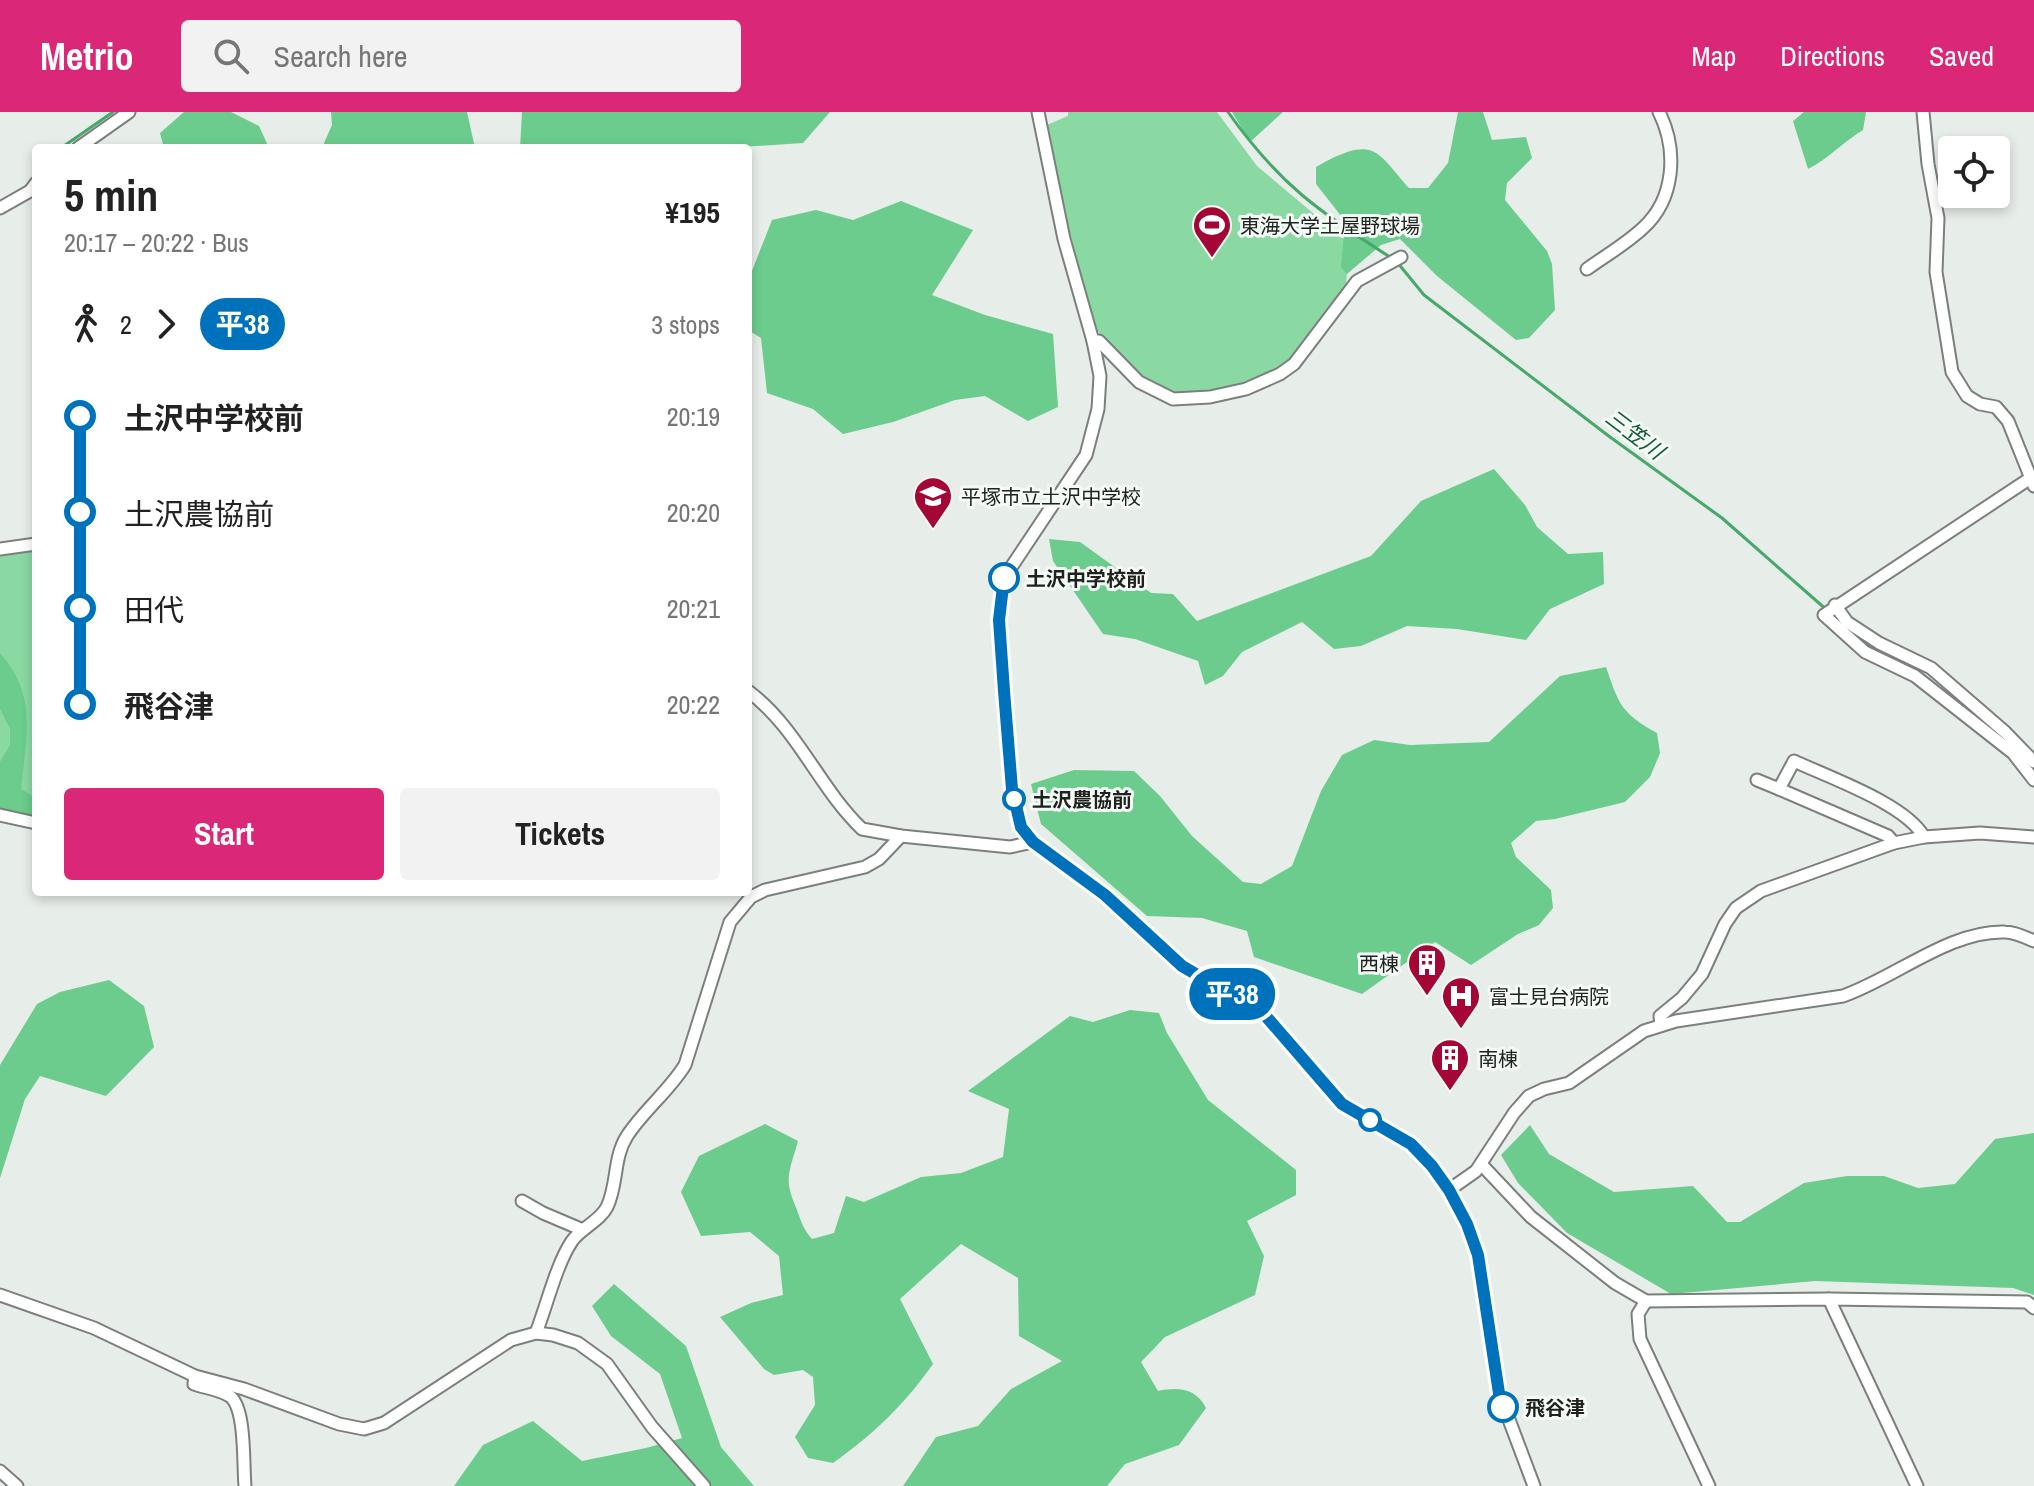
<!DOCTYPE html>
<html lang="en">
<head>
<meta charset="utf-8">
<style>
  body { margin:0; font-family:"Archivo Narrow","Noto Sans JP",sans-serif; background:#f2f2f2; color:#222; height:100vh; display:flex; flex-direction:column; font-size:30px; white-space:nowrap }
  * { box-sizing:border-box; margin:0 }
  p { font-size:26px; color:#767676 }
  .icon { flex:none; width:44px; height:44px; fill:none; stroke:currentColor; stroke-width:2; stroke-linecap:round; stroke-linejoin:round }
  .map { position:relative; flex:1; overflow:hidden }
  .side { position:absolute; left:32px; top:32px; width:720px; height:752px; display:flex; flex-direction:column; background:#fff; border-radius:8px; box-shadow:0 4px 12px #0003 }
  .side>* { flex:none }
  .badge { padding:0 16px; border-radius:26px; font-size:28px; line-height:52px }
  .controls { position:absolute; left:1938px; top:24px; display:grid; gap:16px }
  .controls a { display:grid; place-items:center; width:72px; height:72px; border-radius:8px; background:#fff; box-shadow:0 4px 12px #0003; font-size:40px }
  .map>.badge { position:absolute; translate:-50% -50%; box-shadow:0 0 0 4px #fff }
  .legs { display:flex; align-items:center; gap:12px; height:88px; padding:0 32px; font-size:26px }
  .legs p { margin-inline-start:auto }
  .overview { display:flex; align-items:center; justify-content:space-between; height:136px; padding:0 32px }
  h1 { font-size:44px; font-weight:800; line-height:60px }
  .button { display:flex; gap:16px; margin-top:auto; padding:16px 32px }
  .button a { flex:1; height:92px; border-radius:8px; background:#db2777; color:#fff; font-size:32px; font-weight:800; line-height:92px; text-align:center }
  .button a+a { background:#f2f2f2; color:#222 }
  ul { padding:0 32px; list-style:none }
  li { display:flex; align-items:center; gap:28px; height:96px; font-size:30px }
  li i { display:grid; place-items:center; width:12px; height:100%; margin:0 10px; background:currentColor }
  li i::after { content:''; width:20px; height:20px; margin:-10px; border:6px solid; border-radius:50%; background:#fff }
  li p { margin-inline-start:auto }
  li:first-child i { background:linear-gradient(#0000 50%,currentColor 0) }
  li:last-child i { background:linear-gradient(currentColor 50%,#0000 0) }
  header { display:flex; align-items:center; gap:48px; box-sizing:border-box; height:112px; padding:0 40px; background:#db2777; color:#fff }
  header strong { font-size:38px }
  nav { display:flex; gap:44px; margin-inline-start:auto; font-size:28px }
  .search { width:560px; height:72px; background:#f2f2f2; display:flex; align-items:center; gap:20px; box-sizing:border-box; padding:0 28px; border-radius:8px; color:#767676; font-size:30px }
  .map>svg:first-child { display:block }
  .green { fill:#8ad9a3 }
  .forest { fill:#6bcc8d }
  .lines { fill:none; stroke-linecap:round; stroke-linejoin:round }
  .stream { stroke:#46a86b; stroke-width:3 }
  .minor-casing { stroke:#7b807c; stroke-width:15 }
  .minor { stroke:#fff; stroke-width:11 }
  .line-1-casing { stroke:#fff; stroke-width:18 }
  .line-1 { stroke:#0072bc; stroke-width:12 }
  .stop-1-dot { fill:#fff; stroke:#0072bc; stroke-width:4 }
  .labels { text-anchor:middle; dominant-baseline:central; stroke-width:6; stroke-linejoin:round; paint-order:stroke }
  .poi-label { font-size:20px; fill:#202220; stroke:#f4faf6; text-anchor:start }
  .stop-label { font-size:20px; font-weight:bold; fill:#202220; stroke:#f4faf6; text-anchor:start }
  .water-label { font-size:22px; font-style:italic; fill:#105930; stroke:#f4faf6 }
</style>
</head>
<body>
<header>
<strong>Metrio</strong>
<div class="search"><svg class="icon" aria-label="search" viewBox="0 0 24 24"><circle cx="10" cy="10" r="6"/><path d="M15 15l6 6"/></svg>Search here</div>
<nav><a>Map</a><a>Directions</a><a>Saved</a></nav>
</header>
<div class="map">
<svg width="2034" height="1374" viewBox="0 0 2034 1374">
  <rect width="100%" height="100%" fill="#e7ede8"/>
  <g class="green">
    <path d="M1068,0h149l40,54 93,78 -4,40 -54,76 -13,11 -25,12 -52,10h-30l-30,-15 -19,-16 -27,-33 -28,-103 -21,-101 21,-9z"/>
    <path d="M36,437v267l-36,-8v-254z"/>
  </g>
  <g class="forest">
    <path d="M184,0h47l28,14 10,22h-105l-4,-15z"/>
    <path d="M331,0h136l8,36h-149l-2,-5 8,-18z"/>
    <path d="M522,0h308l-27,31 -78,5h-205z"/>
    <path d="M1232,0h51l-33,30z"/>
    <path d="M1458,0h25l9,28 34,-3 6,21 -25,25 -2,17 42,51 5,13 3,46 -26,28 -13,2 -79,-64 -37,-37 -19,6 -34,29 -6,-7 4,-46 -29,-37v-17c14,-8 40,-23 56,-16 13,5 27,27 37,37h19l20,-25z"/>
    <path d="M1804,0h62l-3,18c-20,12 -35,29 -55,39l-15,-48z"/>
    <path d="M901,89l72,29 -41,65 53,20 68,19 5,73 -30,14 -43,-25 -30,4 -62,22 -50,12 -30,-25 -46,-16 -6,-55 -13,-8v-49l24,-61 44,-10 37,10z"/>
    <path d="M1494,357l31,36 12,22 31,27 35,-2 1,32 -54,25 -24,31 -69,-11 -50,-3 -46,20 -27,3 -32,-27 -60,30 -19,24 -18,9 -7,-24 -63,-22 -32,-5 -50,-73 -4,-22 31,3 71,51 22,1 24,27 174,-65 50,-55z"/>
    <path d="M0,541c38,42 26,85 21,136l15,9v18l-36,-8v-46l10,-17v-16l-10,-20z"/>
    <path d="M1606,555c13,38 15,46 51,66l3,20 -10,24 -25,25 -70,17 -19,2 -25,22 5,14 35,33 2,18 -14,17 -21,9 -47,31 -36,-23 -73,52 -108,-37 -7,-26 -45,-13 -55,-2 -106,-92 -10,-40 43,-14 60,1 26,25 32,40 51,46 18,2 31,-18 29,-75 21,-36 32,-15 36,5 79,-3 71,-66z"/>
    <path d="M109,868l35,26 10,41 -48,49 -66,-20 -15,23 -25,79v-113l37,-61 23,-12z"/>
    <path d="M1130,898l29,3 8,20 41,67 88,70v25l-49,26 17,35 -9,39 -90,42 -24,25 17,29c20,-4 38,-3 48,17l-27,37 -54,19 -18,22h-204l33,-49 42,-11 33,-37 51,-28 -43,-25 -1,-58 -57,-34 -61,55 33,65c-30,42 -58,69 -100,99l-25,-5 -13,-21 20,-32 -2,-28 -10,-7 -29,5 -10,-6 -44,-52 31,-14 32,-8 -4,-39 -29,-24 -49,4 -20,-44 18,-36 66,-32 33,17c-9,33 -15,37 -1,69 4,12 7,20 15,29l22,-6 12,-37 18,6 57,-25 40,-4 42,-16 6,-48 -41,-18 102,-75 23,6z"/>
    <path d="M1530,1013l19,29 65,38 79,-6 34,36h13l64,-39 43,-7h37l34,12 37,-4 40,-45 39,-6v162l-21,-7 -198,-7 -144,13 -104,-61 -49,-50 -17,-28z"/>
    <path d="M614,1172l72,62 35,101 33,39h-300l29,-41 50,-24 49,40 64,-13 36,-10 -22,-64 -49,-38 -19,-30z"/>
  </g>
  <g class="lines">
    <g class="stream">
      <path d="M1228,0c50,71 91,100 162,145"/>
      <path d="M61,36l52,-36"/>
      <path d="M1397,150l27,33 186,142 112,81 106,93"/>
      <path d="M1856,526l63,35"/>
      <path d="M1948,583l45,33"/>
    </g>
    <g class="minor-casing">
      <g id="minor">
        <path d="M1038,0l26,127 29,102 7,35 -2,33 -12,46 -82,123 -5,42 13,169 9,38 12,15 72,53 77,71 82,48 78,90 69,40 21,22 17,24 18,34 11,31 21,138 35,93"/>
        <path d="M1923,0l5,52 10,54 -2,54 16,100 15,24 13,8 16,3 12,14 26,65"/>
        <path d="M78,36l51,-36"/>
        <path d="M0,96l30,-17 6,-8"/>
        <path d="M1587,157c18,-13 39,-25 56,-41 32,-29 35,-78 16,-116"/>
        <path d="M1093,229h6l40,41 34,17 37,-2 36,-8 34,-15 14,-10 63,-83 44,-24"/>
        <path d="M2032,365l-208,138 41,37 50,24 98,77 21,27"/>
        <path d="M0,437l36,-5"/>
        <path d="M1835,493l12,17 32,21 52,25 74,64 29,30"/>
        <path d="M748,579c49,36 71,97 114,138l39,7 109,11 23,-5"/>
        <path d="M1757,668l22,9"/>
        <path d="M0,703l36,8"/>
        <path d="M1894,731l-6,-7 -109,-47 15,-28c34,16 112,43 130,76"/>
        <path d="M1661,913l-1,-9 22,-18 20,-24 23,-50 11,-16 25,-17 133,-48 30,-6 56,-4 54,4"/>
        <path d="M1481,1052l50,53 84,66 31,18 183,-2 198,3 7,6"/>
        <path d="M1449,1078l27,-19 38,-58 15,-17 15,-7 25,-6 75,-52 32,-10 167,-25c52,-18 107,-66 162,-64 9,0 20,5 29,9"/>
        <path d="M522,1089l21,12 40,17"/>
        <path d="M0,1183l94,33 101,48 49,13 95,35 25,5 20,-6 127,-83 25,-7 17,2 25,8 29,21 45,63 52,59"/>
        <path d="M1829,1187l88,187"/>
        <path d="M1646,1189l-8,13 2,25 69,147"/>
        <path d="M536,1221c11,-28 20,-68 36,-92 9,-13 28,-20 35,-34 11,-23 6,-49 20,-71 17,-26 42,-45 58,-71l45,-143 21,-25 14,-7 100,-23 14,-8 22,-23"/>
        <path d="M195,1264l-1,8c11,4 28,6 37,13 15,14 12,68 14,89"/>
        <path d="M0,1359l17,15"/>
      </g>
    </g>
    <use href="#minor" class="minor"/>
  </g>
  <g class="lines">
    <g class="line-1-casing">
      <path id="line-1" d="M1004,466l-5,42 5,71 8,98 9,38 12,15 72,53 77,71 82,48 78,90 69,40 21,22 17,24 18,34 11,31 21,138 4,14"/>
    </g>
    <use href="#line-1" class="line-1"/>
  </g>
  <defs>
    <g id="stadium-pin" transform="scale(2)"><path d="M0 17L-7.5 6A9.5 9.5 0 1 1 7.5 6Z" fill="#a40636" stroke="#f4faf6"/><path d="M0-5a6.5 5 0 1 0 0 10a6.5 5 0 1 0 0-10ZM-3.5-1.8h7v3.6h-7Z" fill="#fff"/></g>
    <g id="school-pin" transform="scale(2)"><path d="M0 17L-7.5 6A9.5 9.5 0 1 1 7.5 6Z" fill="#a40636" stroke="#f4faf6"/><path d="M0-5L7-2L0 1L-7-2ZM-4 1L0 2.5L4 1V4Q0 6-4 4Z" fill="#fff"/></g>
    <g id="building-pin" transform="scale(2)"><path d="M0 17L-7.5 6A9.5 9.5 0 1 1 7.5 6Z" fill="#a40636" stroke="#f4faf6"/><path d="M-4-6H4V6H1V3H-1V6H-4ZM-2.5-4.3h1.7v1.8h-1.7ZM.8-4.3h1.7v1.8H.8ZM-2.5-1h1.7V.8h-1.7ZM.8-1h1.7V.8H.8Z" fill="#fff"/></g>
    <g id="hospital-pin" transform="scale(2)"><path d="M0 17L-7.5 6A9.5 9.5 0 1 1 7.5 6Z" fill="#a40636" stroke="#f4faf6"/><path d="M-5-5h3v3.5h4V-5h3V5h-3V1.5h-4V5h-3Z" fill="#fff"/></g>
  </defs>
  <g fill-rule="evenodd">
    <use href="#stadium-pin" x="1212" y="113"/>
    <use href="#school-pin" x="933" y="384"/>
    <use href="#building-pin" x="1427" y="851"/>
    <use href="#hospital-pin" x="1461" y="884"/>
    <use href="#building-pin" x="1450" y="946"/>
  </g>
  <g class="stop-1-dot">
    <circle cx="1004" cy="466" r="14"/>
    <circle cx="1014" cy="687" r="10"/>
    <circle cx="1370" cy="1008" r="10"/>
    <circle cx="1503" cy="1295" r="14"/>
  </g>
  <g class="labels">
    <g class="poi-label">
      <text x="1240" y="113">東海大学土屋野球場</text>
      <text x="961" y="384">平塚市立土沢中学校</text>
      <text x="1399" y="851" text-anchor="end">西棟</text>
      <text x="1489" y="884">富士見台病院</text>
      <text x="1478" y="946">南棟</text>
    </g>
    <g class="stop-label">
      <text x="1026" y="466">土沢中学校前</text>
      <text x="1032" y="687">土沢農協前</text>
      <text x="1525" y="1295">飛谷津</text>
    </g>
    <g class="water-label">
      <text transform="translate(1635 322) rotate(37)">三笠川</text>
    </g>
  </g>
</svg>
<div class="controls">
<a><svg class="icon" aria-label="locate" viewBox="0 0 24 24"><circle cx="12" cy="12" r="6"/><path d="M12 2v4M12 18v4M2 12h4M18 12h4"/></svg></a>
</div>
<b class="badge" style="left:1232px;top:882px;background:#0072bc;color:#fff">平38</b>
<section class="side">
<div class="overview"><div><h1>5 min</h1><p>20:17 – 20:22 · Bus</p></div><b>¥195</b></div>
<div class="legs"><svg class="icon" aria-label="walk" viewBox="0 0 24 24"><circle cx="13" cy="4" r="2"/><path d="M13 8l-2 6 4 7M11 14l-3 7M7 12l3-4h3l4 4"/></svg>2<svg class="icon" aria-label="forward" viewBox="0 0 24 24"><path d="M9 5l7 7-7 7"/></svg><b class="badge" style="background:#0072bc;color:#fff">平38</b><p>3 stops</p></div>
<ul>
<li><i style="color:#0072bc"></i><b>土沢中学校前</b><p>20:19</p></li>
<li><i style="color:#0072bc"></i><span>土沢農協前</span><p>20:20</p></li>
<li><i style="color:#0072bc"></i><span>田代</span><p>20:21</p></li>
<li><i style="color:#0072bc"></i><b>飛谷津</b><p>20:22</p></li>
</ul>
<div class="button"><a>Start</a><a>Tickets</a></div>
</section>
</div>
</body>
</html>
